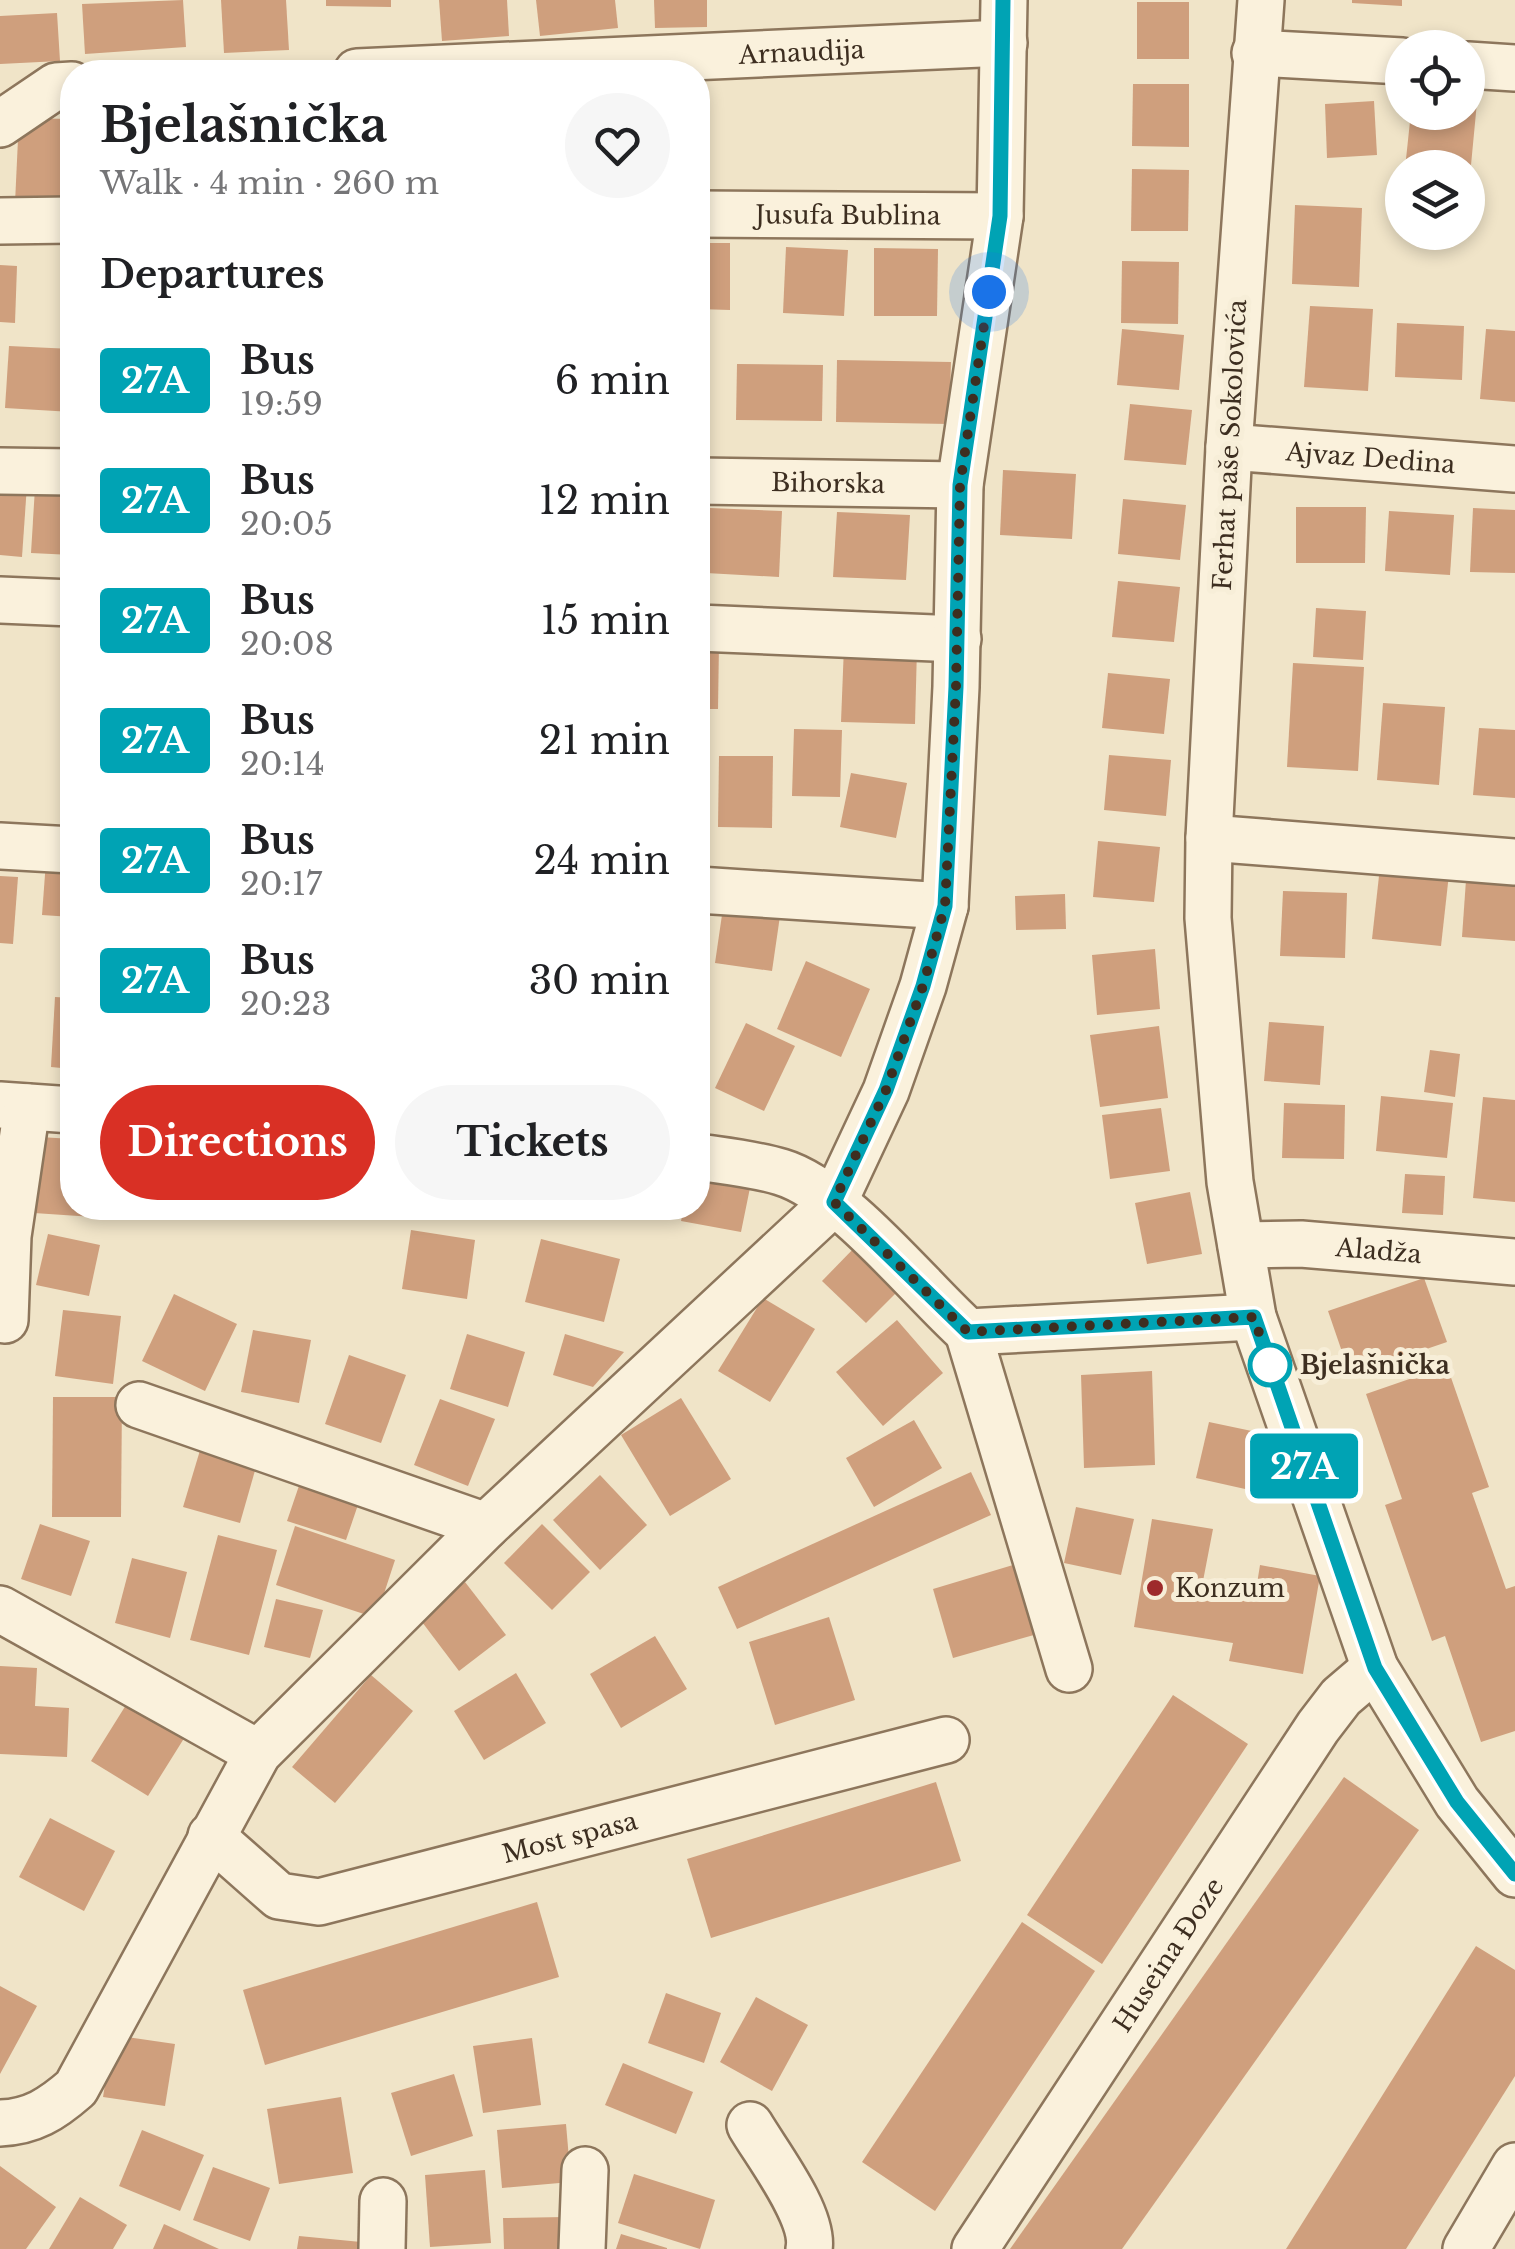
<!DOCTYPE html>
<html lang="en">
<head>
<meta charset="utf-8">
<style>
  body { margin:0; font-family:"Libre Baskerville",serif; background:#f6f6f6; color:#202124; height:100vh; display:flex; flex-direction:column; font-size:38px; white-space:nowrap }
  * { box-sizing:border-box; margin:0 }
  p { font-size:32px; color:#757577 }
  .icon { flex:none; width:55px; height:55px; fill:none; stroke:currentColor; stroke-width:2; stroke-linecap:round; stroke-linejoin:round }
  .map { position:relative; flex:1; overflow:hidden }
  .details { position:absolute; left:60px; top:60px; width:650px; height:1160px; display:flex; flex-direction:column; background:#fff; border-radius:40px; box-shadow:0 5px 15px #0003 }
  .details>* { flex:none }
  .badge { padding:0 20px; border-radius:8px; font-size:35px; line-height:65px }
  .fabs { position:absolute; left:1385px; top:30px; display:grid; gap:20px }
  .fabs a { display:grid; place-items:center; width:100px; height:100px; border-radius:50%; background:#fff; box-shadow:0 5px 15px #0003; font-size:50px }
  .you { position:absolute; width:50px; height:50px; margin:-25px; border:8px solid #fff; border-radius:50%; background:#1a73e8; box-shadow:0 0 0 15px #1a73e833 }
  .map>.badge { position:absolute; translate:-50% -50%; box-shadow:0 0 0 5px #fff }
  h2 { padding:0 40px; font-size:38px; line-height:90px }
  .round { display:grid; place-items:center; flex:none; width:105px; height:105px; border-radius:52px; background:#f6f6f6 }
  .headline { display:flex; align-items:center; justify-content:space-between; height:170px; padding:0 40px }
  h1 { font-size:48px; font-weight:700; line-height:75px }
  .primary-button { display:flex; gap:20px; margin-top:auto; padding:20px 40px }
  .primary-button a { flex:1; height:115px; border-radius:60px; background:#d93025; color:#fff; font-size:40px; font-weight:700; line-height:115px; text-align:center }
  .primary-button a+a { background:#f6f6f6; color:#202124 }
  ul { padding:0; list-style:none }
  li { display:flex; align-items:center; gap:30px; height:120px; padding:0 40px }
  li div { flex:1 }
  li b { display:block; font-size:38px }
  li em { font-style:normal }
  li .badge { min-width:110px; font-weight:700; text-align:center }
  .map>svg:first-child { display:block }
  .building { fill:#cf9f7d }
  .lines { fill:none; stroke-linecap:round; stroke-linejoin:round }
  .minor-casing { stroke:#8d765c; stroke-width:50 }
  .minor { stroke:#faf1dc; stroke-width:45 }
  .line-casing { stroke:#fff; stroke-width:22 }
  .line { stroke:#00a3b4; stroke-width:15 }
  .walk { stroke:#3d2e20; stroke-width:10; stroke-dasharray:0 18 }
  .stop-dot { fill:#fff; stroke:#00a3b4; stroke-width:5 }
  .poi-dot { fill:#9e2a2b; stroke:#f7eed8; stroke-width:4 }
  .labels { text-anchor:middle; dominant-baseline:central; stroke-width:10; stroke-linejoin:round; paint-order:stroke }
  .street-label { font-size:25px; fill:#3d2e20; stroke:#f7eed8 }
  .stop-label { font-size:25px; font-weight:bold; fill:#3d2e20; stroke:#f7eed8; text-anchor:start }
  .poi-label { font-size:25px; fill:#3d2e20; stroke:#f7eed8; text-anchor:start }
</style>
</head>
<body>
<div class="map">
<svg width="1515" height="2249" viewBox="0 0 1515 2249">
  <rect width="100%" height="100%" fill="#f0e4c8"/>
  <g class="building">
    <path d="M183,0l3,47 -101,7 -3,-50z"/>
    <path d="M221,0h65l3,50 -65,3z"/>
    <path d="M326,0h65v7l-65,-1z"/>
    <path d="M439,0h68l2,36 -67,5z"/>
    <path d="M536,0h79l3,28 -78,8z"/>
    <path d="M654,0h53v27l-52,1z"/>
    <path d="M1352,0h50v6l-50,-3z"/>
    <rect x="1137" y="2" width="52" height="57"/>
    <path d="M57,13l3,48 -60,3v-48z"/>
    <path d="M1133,84h56v63l-57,-1z"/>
    <path d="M1374,101l3,54 -50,3 -2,-54z"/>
    <path d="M1468,101l9,1 -6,63 -65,-6 5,-47h57z"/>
    <path d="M19,118l53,1v86l-57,-2z"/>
    <path d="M1132,169l57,1 -1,61h-57z"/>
    <path d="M1295,205l67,3 -3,79 -67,-3z"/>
    <path d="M698,243h32v67l-32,-1z"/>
    <path d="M786,247l62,3 -4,66 -61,-3z"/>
    <path d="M874,248l64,1 -1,67h-63z"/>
    <path d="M1122,261l57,1 -1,62 -57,-1z"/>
    <path d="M0,265l17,1 -2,57 -15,-1z"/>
    <path d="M1310,306l63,3 -5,82 -64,-4z"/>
    <path d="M1397,323l67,3 -2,54 -67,-3z"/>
    <path d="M1122,329l62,6 -5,55 -62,-5z"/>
    <path d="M1486,329l29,2v71l-35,-3z"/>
    <path d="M9,346l63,3v63l-67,-4z"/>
    <path d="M837,360l114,2 -2,62 -113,-2z"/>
    <path d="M698,362h10l-1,54h-9z"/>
    <path d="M737,364l86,1 -1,56 -86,-1z"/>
    <path d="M1130,404l62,6 -6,55 -62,-5z"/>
    <path d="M1003,470l73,4 -4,65 -72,-4z"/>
    <path d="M0,483l27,2 -5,72 -22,-2z"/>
    <path d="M35,488l37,2v65l-41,-2z"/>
    <path d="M1123,499l63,6 -6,55 -62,-6z"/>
    <path d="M1296,507h70l-1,56h-69z"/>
    <path d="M710,508l72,3 -3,66 -73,-4z"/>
    <path d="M1473,508l42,2v63l-45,-1z"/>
    <path d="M1389,511l65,4 -4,60 -65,-4z"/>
    <path d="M837,512l73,3 -4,65 -73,-3z"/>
    <path d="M1118,581l62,6 -6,55 -62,-5z"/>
    <path d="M1316,608l50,3 -3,49 -50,-3z"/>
    <path d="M698,643h21l-1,66h-20z"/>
    <path d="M844,646l73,2 -2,76 -74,-2z"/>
    <path d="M1293,663l71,4 -6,104 -71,-4z"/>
    <path d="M1108,673l62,6 -6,55 -62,-6z"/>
    <path d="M65,703h7v87l-6,1z"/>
    <path d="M1383,703l62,4 -6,78 -62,-5z"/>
    <path d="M1479,728l36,2v68l-42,-3z"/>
    <path d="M794,729l48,1 -2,67 -48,-1z"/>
    <rect x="698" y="733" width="12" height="74"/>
    <path d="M1109,755l62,5 -5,56 -62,-6z"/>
    <path d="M719,756h54l-1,72 -54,-1z"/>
    <path d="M851,773l56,10 -11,55 -56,-11z"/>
    <path d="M1098,841l62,6 -6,55 -61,-5z"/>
    <path d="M46,861l26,1v55l-30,-2z"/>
    <path d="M1380,867l69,7 -8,72 -69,-7z"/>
    <path d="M0,876l18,1 -5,67 -13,-1z"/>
    <path d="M1466,880l49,4v57l-53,-4z"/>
    <path d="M1283,891l64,2 -2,65 -65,-2z"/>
    <path d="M1065,894l1,35 -50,1 -1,-34z"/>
    <path d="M724,901l57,8 -9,62 -57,-8z"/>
    <path d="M1155,949l5,60 -63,6 -5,-60z"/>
    <path d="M806,961l64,28 -29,68 -64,-28z"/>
    <path d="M55,997l17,1v71l-21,-2z"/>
    <path d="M1269,1022l55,4 -4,59 -56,-4z"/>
    <path d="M746,1023l49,23 -31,65 -49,-23z"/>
    <path d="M1159,1026l9,72 -68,9 -10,-72z"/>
    <path d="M1430,1050l30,4 -5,43 -31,-5z"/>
    <path d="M1381,1096l72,7 -6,55 -71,-7z"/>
    <path d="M1483,1097l32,3v102l-42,-4z"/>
    <path d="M1284,1103l61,2 -1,54 -62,-1z"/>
    <path d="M1161,1108l9,63 -60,8 -8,-64z"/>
    <path d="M40,1137l32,2v69h52l-1,11 -89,-6z"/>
    <path d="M698,1168l54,10 -11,54 -60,-11 3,-13h14z"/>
    <path d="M1405,1174l40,2 -2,39 -41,-2z"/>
    <path d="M1190,1192l12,62 -55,10 -12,-61z"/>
    <path d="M579,1208h69l-2,12 -68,-7z"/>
    <path d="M411,1230l64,10 -8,59 -65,-10z"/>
    <path d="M48,1234l52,11 -11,51 -53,-11z"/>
    <path d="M541,1239l79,20 -16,63 -79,-20z"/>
    <path d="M857,1245l44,43 -35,35 -44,-42z"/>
    <path d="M1424,1278l23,64 -97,33 -22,-64z"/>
    <path d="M174,1294l63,30 -32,67 -63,-30z"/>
    <path d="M763,1298l52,31 -45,73 -52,-31z"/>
    <path d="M63,1310l58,6 -8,68 -58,-8z"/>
    <path d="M897,1320l46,53 -60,53 -47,-54z"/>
    <path d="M253,1330l58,10 -12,63 -58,-11z"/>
    <path d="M467,1334l58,18 -17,55 -58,-18z"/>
    <path d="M565,1334l59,18 -31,35 -40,-12z"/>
    <path d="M349,1355l57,20 -25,68 -56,-19z"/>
    <path d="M1447,1366l42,121 -17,6 34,96 9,-3v145l-34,11 -36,-106 -13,5 -47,-136 17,-6 -36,-105z"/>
    <path d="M1152,1371l3,94 -71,3 -3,-93z"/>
    <path d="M53,1397h69l-1,120h-69z"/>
    <path d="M681,1398l50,81 -61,37 -49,-81z"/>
    <path d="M440,1399l55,20 -27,67 -54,-21z"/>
    <path d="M914,1420l28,48 -68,39 -28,-49z"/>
    <path d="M1209,1422l57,12 -12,57 -58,-13z"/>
    <path d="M204,1437l56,16 -20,70 -57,-16z"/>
    <path d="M971,1472l20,43 -254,114 -19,-42z"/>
    <path d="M303,1474l59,19 -16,47 -59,-19z"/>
    <path d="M600,1475l47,50 -47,45 -47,-50z"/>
    <path d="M1076,1507l58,12 -13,56 -57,-12z"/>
    <path d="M1152,1519l61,10 -10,52 53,9 4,-25 60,11 -17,98 -74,-13 4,-18 -99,-16z"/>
    <path d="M40,1524l50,17 -19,55 -50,-17z"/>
    <path d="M542,1524l48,48 -38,38 -48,-47z"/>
    <path d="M295,1526l100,34 -19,58 -100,-33z"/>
    <path d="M218,1535l59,15 -28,105 -59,-15z"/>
    <path d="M132,1558l55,14 -17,66 -55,-15z"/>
    <path d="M1020,1563l21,70 -88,25 -20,-69z"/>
    <path d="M465,1582l41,53 -47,36 -40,-53z"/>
    <path d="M276,1599l47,11 -13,48 -46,-11z"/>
    <path d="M829,1617l26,83 -80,25 -26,-83z"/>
    <path d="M655,1636l32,53 -66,39 -31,-54z"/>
    <path d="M0,1666l37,2 -2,38 34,2 -2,49 -67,-3z"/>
    <path d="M516,1673l30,50 -62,37 -30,-49z"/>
    <path d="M371,1675l42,36 -78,92 -43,-36z"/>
    <path d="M1173,1695l75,49 -146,220 -75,-49z"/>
    <path d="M131,1697l57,35 -40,64 -57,-35z"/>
    <path d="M1344,1777l75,53 -297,419h-112z"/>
    <path d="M936,1782l25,79 -250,77 -24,-79z"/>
    <path d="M50,1818l65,33 -31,60 -65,-34z"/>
    <path d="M537,1902l22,75 -294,88 -22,-75z"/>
    <path d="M1022,1922l73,49 -160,240 -73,-49z"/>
    <path d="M1476,1946l39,24v106l-109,173h-120z"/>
    <path d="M0,1986l37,20 -37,68z"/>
    <path d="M666,1993l55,20 -17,50 -56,-20z"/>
    <path d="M756,1997l52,28 -36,66 -52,-29z"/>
    <path d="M113,2035l62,9 -10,62 -62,-9z"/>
    <path d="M532,2038l9,67 -58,8 -10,-67z"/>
    <path d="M623,2063l70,29 -17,42 -71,-29z"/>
    <path d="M454,2074l19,62 -62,20 -20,-63z"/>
    <path d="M341,2097l12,76 -74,11 -12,-75z"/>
    <path d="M566,2124l5,58 -69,6 -5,-58z"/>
    <path d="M142,2130l62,25 -24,56 -61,-25z"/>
    <path d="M0,2166l56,41 -30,42h-26z"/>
    <path d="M213,2167l57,21 -20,53 -57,-21z"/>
    <path d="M485,2170l6,73 -61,4 -5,-72z"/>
    <path d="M634,2174l81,26 -15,49 -82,-26z"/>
    <path d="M80,2197l47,28 -14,24h-64z"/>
    <path d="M565,2217v32h-61l-1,-31z"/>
    <path d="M164,2224l55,25h-66z"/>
    <path d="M621,2234l46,14v1h-51z"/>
    <path d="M299,2236l62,6 -1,7h-63z"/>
  </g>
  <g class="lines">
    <g class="minor-casing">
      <g id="minor">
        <path d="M1261,0l-32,447 -20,391 -1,80 22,264 23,135 122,351 82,134 58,72"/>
        <path d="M1255,53l147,8"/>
        <path d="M1468,65l47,3"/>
        <path id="s1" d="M357,72l647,-29"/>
        <path d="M0,124l56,-38 16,-1"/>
        <path id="s2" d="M698,214l302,2"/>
        <path d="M0,221l72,-1"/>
        <path id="s3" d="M1229,447l286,22"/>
        <path d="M0,471l72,1"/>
        <path id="s4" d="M698,481l262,4"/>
        <path d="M0,600l72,3"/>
        <path d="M698,628l260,11"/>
        <path d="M1209,838l306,24"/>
        <path d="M0,846l72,4"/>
        <path d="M698,890l247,16"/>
        <path d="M0,1105l72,5"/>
        <path d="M698,1157c27,4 57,7 83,15 61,18 138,116 187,160l285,-15"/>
        <path id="s5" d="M1241,1245l60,-1 214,18"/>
        <path d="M5,1320l3,-84 19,-129"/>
        <path d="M968,1332l101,337"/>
        <path d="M139,1405l347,121"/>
        <path d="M0,1609l258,144"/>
        <path id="s6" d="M211,1836l68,60 40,6 627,-162"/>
        <path d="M0,2123c32,-1 52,-14 76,-35l182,-335 228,-227 348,-324 52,-111 37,-105 22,-80 11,-219 4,-202 40,-269 4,-216"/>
        <path d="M750,2125c17,29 65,91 59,124"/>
        <path d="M382,2249l1,-48"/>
        <path d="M582,2249l3,-79"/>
        <path id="s7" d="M975,2249l343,-522 23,-30 34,-29"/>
        <path d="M1466,2249l49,-83"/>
      </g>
    </g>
    <use href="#minor" class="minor"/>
  </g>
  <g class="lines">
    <g class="line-casing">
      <path id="line" d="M1003,0l-3,216 -40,269 -4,202 -11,219 -22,80 -37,104 -52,112 134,130 286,-15 121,351 82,134 58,72"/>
    </g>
    <use href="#line" class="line"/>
    <path class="walk" d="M989,292l-29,193 -4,202 -11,219 -22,80 -37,104 -52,112 134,130 286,-15 20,63 -4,-15"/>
  </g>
  <circle class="stop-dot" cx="1270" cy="1365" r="20"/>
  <circle class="poi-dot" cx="1155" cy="1588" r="10"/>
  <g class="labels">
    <g class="street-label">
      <text stroke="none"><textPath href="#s1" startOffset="445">Arnaudija</textPath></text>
      <text stroke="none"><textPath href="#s2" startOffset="150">Jusufa Bublina</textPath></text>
      <text transform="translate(1230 445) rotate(-87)">Ferhat paše Sokolovića</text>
      <text stroke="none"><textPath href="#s3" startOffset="142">Ajvaz Dedina</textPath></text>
      <text stroke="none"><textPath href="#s4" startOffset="130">Bihorska</textPath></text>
      <text stroke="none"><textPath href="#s5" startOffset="138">Aladža</textPath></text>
      <text stroke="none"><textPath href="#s6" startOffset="390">Most spasa</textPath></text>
      <text stroke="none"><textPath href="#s7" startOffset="352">Huseina Đoze</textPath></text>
    </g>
    <g class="stop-label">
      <text x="1300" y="1365">Bjelašnička</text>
    </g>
    <g class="poi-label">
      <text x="1175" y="1588">Konzum</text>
    </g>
  </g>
</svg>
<div class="fabs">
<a><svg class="icon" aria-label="locate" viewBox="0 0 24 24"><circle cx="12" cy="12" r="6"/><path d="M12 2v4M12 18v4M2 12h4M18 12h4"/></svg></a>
<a><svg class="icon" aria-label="layers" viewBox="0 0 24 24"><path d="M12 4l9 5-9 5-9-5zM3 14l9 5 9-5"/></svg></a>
</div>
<div class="you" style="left:989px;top:292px"></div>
<b class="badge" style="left:1304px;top:1466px;background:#00a3b4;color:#fff">27A</b>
<section class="details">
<div class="headline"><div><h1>Bjelašnička</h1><p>Walk · 4 min · 260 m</p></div><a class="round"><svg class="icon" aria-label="heart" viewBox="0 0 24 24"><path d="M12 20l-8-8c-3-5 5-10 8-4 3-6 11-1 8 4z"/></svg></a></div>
<h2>Departures</h2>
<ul>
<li><span class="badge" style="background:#00a3b4;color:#fff">27A</span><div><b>Bus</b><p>19:59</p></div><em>6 min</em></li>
<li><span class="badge" style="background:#00a3b4;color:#fff">27A</span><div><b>Bus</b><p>20:05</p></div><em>12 min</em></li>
<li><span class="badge" style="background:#00a3b4;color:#fff">27A</span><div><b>Bus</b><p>20:08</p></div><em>15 min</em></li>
<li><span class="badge" style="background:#00a3b4;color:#fff">27A</span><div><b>Bus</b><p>20:14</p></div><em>21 min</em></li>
<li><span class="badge" style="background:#00a3b4;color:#fff">27A</span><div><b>Bus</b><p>20:17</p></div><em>24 min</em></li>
<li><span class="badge" style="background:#00a3b4;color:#fff">27A</span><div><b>Bus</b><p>20:23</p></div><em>30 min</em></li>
</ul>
<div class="primary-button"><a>Directions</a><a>Tickets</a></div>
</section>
</div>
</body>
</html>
